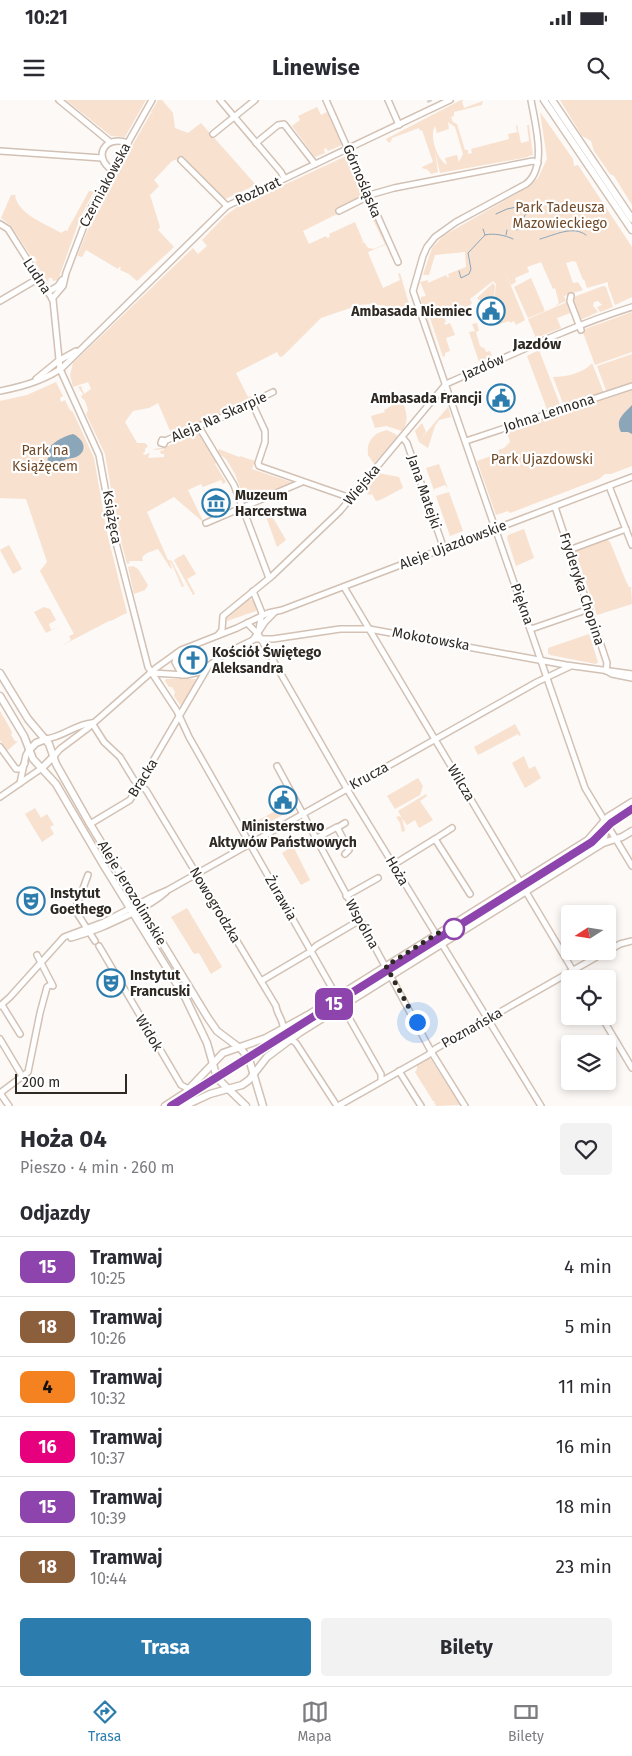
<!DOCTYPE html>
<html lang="pl">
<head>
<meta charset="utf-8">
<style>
  body { margin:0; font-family:"Fira Sans",sans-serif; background:#f2f2f3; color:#2b2b33; height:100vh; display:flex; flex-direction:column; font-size:19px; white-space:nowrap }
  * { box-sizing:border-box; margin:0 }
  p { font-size:16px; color:#7c7c81 }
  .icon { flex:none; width:28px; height:28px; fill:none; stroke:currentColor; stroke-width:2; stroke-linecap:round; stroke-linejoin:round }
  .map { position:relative; height:1006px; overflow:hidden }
  .drawer { display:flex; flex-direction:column; background:#fff; flex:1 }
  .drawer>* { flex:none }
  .badge { padding:0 10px; border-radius:8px; font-size:18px; line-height:32px }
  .needle { width:32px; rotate:258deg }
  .controls { position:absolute; left:561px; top:805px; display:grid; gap:10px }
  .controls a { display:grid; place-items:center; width:55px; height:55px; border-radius:5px; background:#fff; box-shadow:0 2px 8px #0003; font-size:25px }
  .scale { position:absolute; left:15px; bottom:12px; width:112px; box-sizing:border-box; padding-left:5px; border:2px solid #2f2924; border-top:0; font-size:14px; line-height:18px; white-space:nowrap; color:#2f2924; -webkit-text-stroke:4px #fff; paint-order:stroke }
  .you { position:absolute; width:25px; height:25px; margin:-12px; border:4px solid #fff; border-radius:50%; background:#1a73e8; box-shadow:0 0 0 8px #1a73e833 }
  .map>.badge { position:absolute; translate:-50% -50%; box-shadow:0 0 0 2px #fff }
  h2 { padding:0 20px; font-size:19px; line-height:45px }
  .round { display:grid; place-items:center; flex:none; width:52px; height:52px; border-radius:5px; background:#f2f2f3 }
  .summary { display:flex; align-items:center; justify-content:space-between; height:85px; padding:0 20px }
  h1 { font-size:24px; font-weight:700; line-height:38px }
  .button { display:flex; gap:10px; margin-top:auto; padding:10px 20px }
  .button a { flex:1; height:58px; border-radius:5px; background:#2d7cae; color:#fff; font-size:20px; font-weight:700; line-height:58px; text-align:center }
  .button a+a { background:#f2f2f3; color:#2b2b33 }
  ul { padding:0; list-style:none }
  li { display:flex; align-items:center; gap:15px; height:60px; padding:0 20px; border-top:1px solid #e1e1e2 }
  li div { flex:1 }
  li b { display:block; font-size:19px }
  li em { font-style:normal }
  li .badge { min-width:55px; font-weight:700; text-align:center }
  .status { display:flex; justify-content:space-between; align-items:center; height:35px; padding:0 25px; background:#fff; direction:ltr }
  .status svg { height:14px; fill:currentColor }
  header { display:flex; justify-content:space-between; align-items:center; height:65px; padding:0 20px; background:#fff; font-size:22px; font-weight:700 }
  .tab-bar { display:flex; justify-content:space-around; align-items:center; height:70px; border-top:1px solid #e1e1e2; background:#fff; font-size:14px; color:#7c7c81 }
  .tab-bar a { display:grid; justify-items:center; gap:2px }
  .tab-bar .current { color:#2d7cae }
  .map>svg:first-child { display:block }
  .green { fill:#f8e1cf; fill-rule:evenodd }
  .water { fill:#8ba5b9 }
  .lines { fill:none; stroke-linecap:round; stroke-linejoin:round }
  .stream { stroke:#8ba5b9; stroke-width:1 }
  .minor-tunnel { stroke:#d3cfcc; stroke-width:5; stroke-dasharray:5 2.5; stroke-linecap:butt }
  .minor-casing { stroke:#d2c1b4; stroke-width:8 }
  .major-casing { stroke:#d2c1b4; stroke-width:9 }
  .minor { stroke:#fff; stroke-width:5 }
  .major { stroke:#fff; stroke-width:6 }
  .tram { stroke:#5f5a55; stroke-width:1 }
  .line-casing { stroke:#fff; stroke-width:11 }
  .line { stroke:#8e44ad; stroke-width:8 }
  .walk { stroke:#2f2924; stroke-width:5; stroke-dasharray:0 9 }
  .stop-dot { fill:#fff; stroke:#8e44ad; stroke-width:2.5 }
  .labels { text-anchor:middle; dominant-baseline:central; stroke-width:4.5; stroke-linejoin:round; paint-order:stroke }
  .street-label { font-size:14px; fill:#2f2924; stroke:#fff }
  .park-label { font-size:14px; fill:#704a28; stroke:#fff }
  .poi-label { font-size:14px; font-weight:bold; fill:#2f2924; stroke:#fff; text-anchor:start }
  .neighbourhood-label { font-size:15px; font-weight:bold; fill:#2f2924; stroke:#fff }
</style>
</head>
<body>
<div class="status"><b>10:21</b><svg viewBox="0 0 49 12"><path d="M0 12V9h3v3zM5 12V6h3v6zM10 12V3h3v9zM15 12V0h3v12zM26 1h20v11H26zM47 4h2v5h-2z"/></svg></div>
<header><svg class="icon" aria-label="menu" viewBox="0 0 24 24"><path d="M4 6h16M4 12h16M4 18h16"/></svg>Linewise<svg class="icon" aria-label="search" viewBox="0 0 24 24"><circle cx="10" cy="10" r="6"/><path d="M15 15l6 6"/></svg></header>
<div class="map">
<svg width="632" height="1006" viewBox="0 0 632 1006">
  <rect width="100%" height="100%" fill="#fcf9f6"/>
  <g class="green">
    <path d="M66,0h80l-21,37 -14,-1z"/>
    <path d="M158,0h4l11,13 2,15 13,5 13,-10 55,62 -31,14 -42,-42 -11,4 -18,19 5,6 -9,9 10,32 -2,3 16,17 -37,34 -8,-7 -9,-4 1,-3h-2l-1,2 -32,-19 -4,7 -4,-1v-2l18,-45 55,-96 3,2 -3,-3z"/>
    <path d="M461,0h3l-2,1 2,7 19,-7 -1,4 -28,7v4l-3,1 2,5 4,2 8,26h3v4l4,-1 -1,-4 38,-10 -1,-5 10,-2 -2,-4 1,-4 4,19 8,-2 -2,-16h2l4,30 -5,1v1l-88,16 -5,-22 3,21 -7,2 -3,-4 -6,-2v-1l11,-5 -11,-32 -2,1 -1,-3 -27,10 -2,5 -3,-2 -1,-2zM448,22l7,5 8,27 -4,8 -2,-7 -12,3 2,7c-10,-5 -18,-29 -12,-39l2,7 12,-4z"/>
    <path d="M560,0h72v105l-18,-29 -4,-2 -16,-23 -3,-10 -9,-5z"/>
    <path d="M317,7l4,8 6,-3 15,33 -14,6 -2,-3 -2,1 1,4 -10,4 -23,-31 8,-6 -2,-4z"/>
    <path d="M540,12l33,47 1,7 4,-1 54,82v50l-17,8 -7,-19v-4l-21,6 -3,-9 -1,1 -7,-18 -3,-1 -7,2 7,20 5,-1 5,8 -19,6 2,5 -11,5 4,-3 -4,-15 -2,1 -12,-27 -14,5 2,5 -14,6 1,4 -5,3 -9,-21 23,56 -9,5 -2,-4 -4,2 -1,-2 -12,4 -4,-11 3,-30 -3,-3 -23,18 2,4 -7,7 2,6h-2l-4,-11 -4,2 2,7 -3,-6 -28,10 10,32 -17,-49v-4l5,-1 -6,-14 8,-2v3l18,-8 2,3 1,-1 -1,-3 18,-7 -1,-15 -30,3 -6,20h-6l9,-27 11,-12 82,-47 13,-11 9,-19z"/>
    <path d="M344,57l4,1 15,35v4l-25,13 1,3 -36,18 6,13 17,-8 1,2 3,-1 -1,-3 26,-12 8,19 -1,2 2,-1 4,6 6,1 11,-5 -12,-24 2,-1 12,25 -19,8 1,3 14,33 17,-8 -2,-6 2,-1 9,31 -20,9 -2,-7 -16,-2 -12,1 -38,13 -38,38 -3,1 -3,-5 -41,21 12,24 3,-1 1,3 -56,26 -3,-2 -22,10 -13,-30 -9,5 -16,3 -8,11 12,21h8l3,3 -3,3v3l-2,1 1,2 6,-2 -2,5 16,-1v-3h-3l-1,-3 4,-1v-1l-10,1v-1l12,-2 33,-15 6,13 4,2 5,8 -5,-3 8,10 -2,2 11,18 -3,2 -2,-4 -18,7 -2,-3 -13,6 16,33 -30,-26 -27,15 21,48 4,1 12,25 -2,1 -11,-25h-1l2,6 -1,1 -13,-20 -11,4 -5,4 1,4h-14l1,2 -3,1 -9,-34 -13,-76 -19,-40 2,-4 -3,-9 -4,-4 2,-3 -5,-7 3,-1 3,8 7,-5 -3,-7 -15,5 -3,-12 3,-12 120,-115 5,6 9,-8 -5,-6 23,-24 12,-9z"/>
    <path d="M89,91h5l-14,27 -22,62 -5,1 -1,-3h-3l-1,4 -13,-20 2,-2 -3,-4h-3l-20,-30 -10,-8 10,-23h6l-2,1c4,19 31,28 46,37l5,-3 1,1h1v-2z"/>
    <path d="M531,178l14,33 -17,7 -14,-31z"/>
    <path d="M493,183l2,3 -2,27 -16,-15z"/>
    <path d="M603,186l3,1 7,20 -13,5 -3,-5 5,-2 -4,-4 -4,1 -1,4 5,6 -20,9 -7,-23z"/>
    <path d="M567,202h2l4,10 -16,6 4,10 -25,10 -8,-19z"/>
    <path d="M632,212v40l-37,13 -13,-35z"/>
    <path d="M443,214l3,8 -2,1 1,2 5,-2 5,12 -9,3 4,13 -5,2v3l-2,1 -13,-39z"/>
    <path d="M477,223l2,8 -3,1 4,14 5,3 1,3 4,-1 2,5 -13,6 -10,-30 6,-1 -3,-7z"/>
    <path d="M539,250l22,57 -13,5 -21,-56z"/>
    <path d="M632,254v31l-25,8 -10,-27z"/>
    <path d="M592,263l12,30 -40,13 -11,-29c13,0 31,-4 39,-14z"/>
    <path d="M56,282l7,14 -3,2 1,4 4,-2 5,10 3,2 21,46 13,75 20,80c-6,2 -14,8 -18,8l-48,25 10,-6 -2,-4 5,-2 -20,-37 11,-5 -11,5 -14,-26 7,-9 -21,-63 -26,-1v-97l27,-6z"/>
    <path d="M632,287v79l-21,8h-6l-6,5 -89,34 -2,-2 -12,4 -19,-54 22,-8 -1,-3 6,-2 6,-6 -3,-10 8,-3v-2z"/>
    <path d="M402,299c4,12 8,22 0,32l-16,-5 -11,2 -4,-12 14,-4 -1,-2c8,-3 10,-9 18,-11z"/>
    <path d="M448,307l3,10 -12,3 -4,6 -7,22 -9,-6 -4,-11 6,-7 1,-1 4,9 -6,8z"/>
    <path d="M387,330l10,5v2l-23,27 -6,-9c-2,-13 5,-22 19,-25z"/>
    <path d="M219,349l20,8 1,-1 15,5 -3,8 39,13 1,2 -46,19 -11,-29 -9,-15 -8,-6z"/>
    <path d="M439,364l9,25 -3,-4 -11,4 1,4 -9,-25z"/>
    <path d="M378,373l21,4 4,11 -23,12 -4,1 -5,-9 1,3 -5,-1 2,-4 -2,-3z"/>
    <path d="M449,392l14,39 -13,5 -14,-40z"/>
    <path d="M267,409l2,2 17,29 -9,7 -13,-36z"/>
    <path d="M524,429l10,29 -18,8 -9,-28 1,-3z"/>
    <path d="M605,438l5,4 16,39 3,6h2l1,17 -35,11 -22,-65z"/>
    <path d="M9,445l13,24 -9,5 -13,-24z"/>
    <path d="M184,454l12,20 -9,5 8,15 -2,1 -19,-35z"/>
    <path d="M133,466l5,3 10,16 -3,5 -11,4 -6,-27z"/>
    <path d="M250,499l4,2 3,6 -1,4 -29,10v-4z"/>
    <path d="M44,507l6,2 6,11 -7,4 2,6 9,-4 -14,7 -12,-21z"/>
    <path d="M589,534l9,28 -2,2 -46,-9 -2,-2v-5z"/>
    <path d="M166,579h32l-17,27 -7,-10 1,-4 -3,-5h-3l-4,-6z"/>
    <path d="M0,611l11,19 1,3 -1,2 4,6h3l-11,10 -7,-11z"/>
    <path d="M515,624l6,11 -2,1 -1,-2 -40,21 -4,-8z"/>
    <path d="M524,656l5,13 6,-3 6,12 -16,10 -13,-25z"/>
    <path d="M418,678l5,8 -3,9 -25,14 -8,-13z"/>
    <path d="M426,694l1,2 -7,5 13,19 -14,8 -4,-8 -8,5 -5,-7 3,13 -3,1 -2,-9 -4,-6 3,-1 3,2 -4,-7z"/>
    <path d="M290,703l3,6 -40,23 -9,-13 3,-1 4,6z"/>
    <path d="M35,708l6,10 6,-4 7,11 -4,2 4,7 -12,8 -17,-28z"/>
    <path d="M293,746l17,34 -9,5 -19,-32z"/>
    <path d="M187,808l35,59 -11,7 -12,-21 -5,1 -23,-37z"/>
    <path d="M428,958h2l30,47 -24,1 -2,-4 1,-1h-2l-18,-29 2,-3v-4z"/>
  </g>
  <g class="water">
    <path d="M632,305v29l-4,-2h-7c-6,-13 2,-17 11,-27z"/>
    <path d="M73,334c9,4 16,15 5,22 -3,2 -8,2 -11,3 -7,3 -13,7 -20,6l1,-9 -2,-5c6,-8 17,-15 27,-17z"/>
  </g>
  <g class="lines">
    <g class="stream">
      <path d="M496,114l11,-5 24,-5"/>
      <path d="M483,129l2,6c8,-2 20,0 28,4"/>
      <path d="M517,130l14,-26"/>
      <path d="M506,135l1,-5"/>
      <path d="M540,139c15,-4 33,-14 46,-4"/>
      <path d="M459,171l2,7 8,-4 2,-5 -3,-16 17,-18"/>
    </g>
    <path class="minor-tunnel" d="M429,0l1,2"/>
    <g class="minor-casing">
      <g id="minor">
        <path d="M59,0l51,42"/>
        <path d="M220,0l61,72 3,6"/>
        <path d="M326,0l72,162"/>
        <path d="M388,0l11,25"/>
        <path d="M531,0c4,24 17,67 -5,84l-70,38 -21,15 -8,10 -4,9 -10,35 172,497 47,78"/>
        <path d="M213,34l42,-34"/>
        <path d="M256,43l22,-18 6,-1 31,40"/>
        <path d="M0,51l102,7"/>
        <path d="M181,60l46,46"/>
        <path d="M112,70c-20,-13 -7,-36 16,-27"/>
        <path d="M339,111l34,-17 21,-6 139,-27 5,2"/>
        <path d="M0,124l8,5 45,71 7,69 39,86 14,76 35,136 29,44 12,26c65,112 128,225 192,337v6"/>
        <path d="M48,192l10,-6 4,-6"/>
        <path d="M571,196l-1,5 11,29"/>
        <path d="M52,199l11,-13 3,-13 24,-63 62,-110"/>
        <path d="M0,201l39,-23"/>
        <path d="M36,279l22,-18 18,-10"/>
        <path d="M446,284c61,-27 122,-57 186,-77"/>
        <path d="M0,291c21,-4 46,-11 63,-24l164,-161 223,-106"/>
        <path d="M252,303l13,28v11l-7,21 1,3 86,30 5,4"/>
        <path d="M199,327l35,58 35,93"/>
        <path d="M402,337l5,6 37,106"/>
        <path d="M165,341l-3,-1 -1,3 3,1 1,-3 30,-14 21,-7 57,-28"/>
        <path d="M466,341l166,-55"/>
        <path d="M609,386l23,59"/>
        <path d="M555,407l52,156 -1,8"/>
        <path d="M206,423l96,-41"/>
        <path d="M569,450l57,-21"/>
        <path d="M344,487l234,392"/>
        <path d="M253,491l9,22 -3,16"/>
        <path d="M247,523l11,11 89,155 194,317"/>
        <path d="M531,529l58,-20"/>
        <path d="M218,535l4,-5 1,-14 49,-40 68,-65 106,-127"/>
        <path d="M255,539h18l67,-10h29l197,36 66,9"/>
        <path d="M177,553l-2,9 7,13"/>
        <path d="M607,571l5,3 20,4"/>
        <path d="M152,573l34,2 14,-3 26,-19 27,-13 12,-18 9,-9"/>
        <path d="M92,623l12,19 16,15 14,23 12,10 130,216c1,9 8,14 7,23"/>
        <path d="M46,639c17,-2 30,-15 46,-16"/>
        <path d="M0,647l16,22h5l4,-6"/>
        <path d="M54,656l6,-7 28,-21 68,-60 25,-18 56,-22 31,-15 14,-3 350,-133"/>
        <path d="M277,666l155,287 33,53"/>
        <path d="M20,683l6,-28 3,-5"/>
        <path d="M0,697l42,-29"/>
        <path d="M90,724l40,-24 78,-133"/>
        <path d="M337,728l8,-5"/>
        <path d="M315,739l22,-12 12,23 -4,4"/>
        <path d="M435,739l17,-11"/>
        <path d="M393,765l42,-26 35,55"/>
        <path d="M88,775l-13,35 20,31"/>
        <path d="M346,796l32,-18"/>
        <path d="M71,838c25,-7 39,-14 62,-25 12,-6 23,-12 33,-21"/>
        <path d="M99,846l82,139 8,4"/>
        <path d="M608,851l12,-7 12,-3"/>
        <path d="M261,881l49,-29 6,-6 44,-26"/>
        <path d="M2,905l18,29"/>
        <path d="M0,906l10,-9 54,-60 40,-15 48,-25 16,-7 369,-208 34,-16"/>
        <path d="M601,916l31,52"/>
        <path d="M0,939l22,37"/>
        <path d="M290,939l6,4 41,63"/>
        <path d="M399,971l22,35"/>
        <path d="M0,993l28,-21 12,-59 7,-26 3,-2 3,1 -16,-31"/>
        <path d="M0,993l9,13"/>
        <path d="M338,1006l90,-51 7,-6 172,-98"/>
      </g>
    </g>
    <g class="major-casing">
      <g id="major">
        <path d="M544,0l88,130"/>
        <path d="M552,0l80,119"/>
        <path d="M0,573l28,46 21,25 7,20 34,60 118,194 9,13 24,18 8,10 14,47"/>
        <path d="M0,596l24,40 9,23 23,25 48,82 82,133 21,44 10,35 29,28"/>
        <path d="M29,650l7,-7 10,-4"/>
        <path d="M42,668l12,-12"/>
        <path d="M596,732l6,-1 3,2 -2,10"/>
        <path d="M165,1006l20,-13 38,-40 43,-15 42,-23 280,-175 20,-23 24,-15"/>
        <path d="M184,1006l26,-12 32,-9 7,-5 18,-23 32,-24 304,-190 19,-6 10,-6"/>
      </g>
    </g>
    <use href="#minor" class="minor"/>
    <use href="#major" class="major"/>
    <path class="tram" d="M171,1006l420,-263 20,-20 21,-14"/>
  </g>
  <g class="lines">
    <g class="line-casing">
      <path id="line" d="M171,1006l421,-264 19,-19 21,-14"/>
    </g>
    <use href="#line" class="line"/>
    <path class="walk" d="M417,922l-31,-56 65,-41 3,4"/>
  </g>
  <defs>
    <g id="civic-ring" transform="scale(1.4375)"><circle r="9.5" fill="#fff" stroke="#2d7cae" stroke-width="1.5"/><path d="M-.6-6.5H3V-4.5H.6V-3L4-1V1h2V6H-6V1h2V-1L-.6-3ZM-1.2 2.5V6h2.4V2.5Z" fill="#2d7cae"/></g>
    <g id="museum-ring" transform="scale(1.4375)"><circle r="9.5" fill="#fff" stroke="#2d7cae" stroke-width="1.5"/><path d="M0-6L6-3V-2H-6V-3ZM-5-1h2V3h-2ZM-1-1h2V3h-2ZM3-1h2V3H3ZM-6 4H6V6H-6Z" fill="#2d7cae"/></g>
    <g id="church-ring" transform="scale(1.4375)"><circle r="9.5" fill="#fff" stroke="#2d7cae" stroke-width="1.5"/><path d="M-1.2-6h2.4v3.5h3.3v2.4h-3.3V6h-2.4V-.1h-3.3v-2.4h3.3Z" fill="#2d7cae"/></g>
    <g id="theatre-ring" transform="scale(1.4375)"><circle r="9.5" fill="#fff" stroke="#2d7cae" stroke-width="1.5"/><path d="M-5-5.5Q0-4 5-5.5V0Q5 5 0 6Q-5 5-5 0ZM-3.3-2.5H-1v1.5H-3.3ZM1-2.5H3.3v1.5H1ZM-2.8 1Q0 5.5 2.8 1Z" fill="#2d7cae"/></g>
  </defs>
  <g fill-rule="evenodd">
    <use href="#civic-ring" x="491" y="211"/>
    <use href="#civic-ring" x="501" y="298"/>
    <use href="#museum-ring" x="216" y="403"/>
    <use href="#church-ring" x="193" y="560"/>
    <use href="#civic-ring" x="283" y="700"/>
    <use href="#theatre-ring" x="31" y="801"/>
    <use href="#theatre-ring" x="111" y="883"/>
  </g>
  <circle class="stop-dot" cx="454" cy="829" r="10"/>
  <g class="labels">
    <g class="street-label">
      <text transform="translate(362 81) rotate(67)">Górnośląska</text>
      <text transform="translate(105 85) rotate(-62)">Czerniakowska</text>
      <text transform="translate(258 91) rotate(-25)">Rozbrat</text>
      <text transform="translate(37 176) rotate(57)">Ludna</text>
      <text transform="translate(483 267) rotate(-24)">Jazdów</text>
      <text transform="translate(549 313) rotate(-18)">Johna Lennona</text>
      <text transform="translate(219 317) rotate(-24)">Aleja Na Skarpie</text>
      <text transform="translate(362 385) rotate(-50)">Wiejska</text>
      <text transform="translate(424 392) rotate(71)">Jana Matejki</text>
      <text transform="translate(112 417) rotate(80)">Książęca</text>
      <text transform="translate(453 445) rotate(-21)">Aleje Ujazdowskie</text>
      <text transform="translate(582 489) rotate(72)">Fryderyka Chopina</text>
      <text transform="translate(522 504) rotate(70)">Piękna</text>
      <text transform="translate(431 539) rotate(10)">Mokotowska</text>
      <text transform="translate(369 676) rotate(-29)">Krucza</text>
      <text transform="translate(143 678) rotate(-58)">Bracka</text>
      <text transform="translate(461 683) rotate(59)">Wilcza</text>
      <text transform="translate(397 771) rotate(59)">Hoża</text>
      <text transform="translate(132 793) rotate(59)">Aleje Jerozolimskie</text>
      <text transform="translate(281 798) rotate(60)">Żurawia</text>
      <text transform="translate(215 805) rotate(59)">Nowogrodzka</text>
      <text transform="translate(362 824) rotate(61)">Wspólna</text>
      <text transform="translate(472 928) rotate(-29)">Poznańska</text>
      <text transform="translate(149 933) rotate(59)">Widok</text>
    </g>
    <g class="park-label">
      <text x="560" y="107">Park Tadeusza<tspan x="560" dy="16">Mazowieckiego</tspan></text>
      <text x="45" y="350">Park na<tspan x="45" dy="16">Książęcem</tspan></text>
      <text x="542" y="359">Park Ujazdowski</text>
    </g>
    <g class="poi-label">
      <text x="472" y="211" text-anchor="end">Ambasada Niemiec</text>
      <text x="482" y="298" text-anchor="end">Ambasada Francji</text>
      <text x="235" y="395">Muzeum<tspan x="235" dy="16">Harcerstwa</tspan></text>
      <text x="212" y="552">Kościół Świętego<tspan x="212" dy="16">Aleksandra</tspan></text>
      <text x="283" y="726" text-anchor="middle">Ministerstwo<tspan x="283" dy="16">Aktywów Państwowych</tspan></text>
      <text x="50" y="793">Instytut<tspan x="50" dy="16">Goethego</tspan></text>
      <text x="130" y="875">Instytut<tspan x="130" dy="16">Francuski</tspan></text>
    </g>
    <g class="neighbourhood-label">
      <text x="537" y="244">Jazdów</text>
    </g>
  </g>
</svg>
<div class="controls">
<a><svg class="needle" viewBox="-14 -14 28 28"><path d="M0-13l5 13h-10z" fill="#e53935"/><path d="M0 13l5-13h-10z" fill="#7c7c81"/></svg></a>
<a><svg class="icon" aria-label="locate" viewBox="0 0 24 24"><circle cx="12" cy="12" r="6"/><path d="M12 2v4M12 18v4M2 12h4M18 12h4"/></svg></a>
<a><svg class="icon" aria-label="layers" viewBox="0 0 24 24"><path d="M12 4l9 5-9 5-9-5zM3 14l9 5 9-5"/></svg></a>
</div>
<div class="scale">200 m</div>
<div class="you" style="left:417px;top:922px"></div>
<b class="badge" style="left:334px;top:904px;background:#8e44ad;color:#fff">15</b>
</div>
<section class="drawer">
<div class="summary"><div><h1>Hoża 04</h1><p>Pieszo · 4 min · 260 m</p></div><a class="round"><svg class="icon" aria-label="heart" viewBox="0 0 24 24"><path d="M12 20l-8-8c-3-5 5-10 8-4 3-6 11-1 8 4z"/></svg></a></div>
<h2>Odjazdy</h2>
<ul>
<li><span class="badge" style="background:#8e44ad;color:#fff">15</span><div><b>Tramwaj</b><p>10:25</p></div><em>4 min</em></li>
<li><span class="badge" style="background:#8b5e3c;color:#fff">18</span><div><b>Tramwaj</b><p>10:26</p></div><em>5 min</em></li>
<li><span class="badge" style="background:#f58220;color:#111">4</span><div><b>Tramwaj</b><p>10:32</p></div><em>11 min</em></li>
<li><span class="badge" style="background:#e6007e;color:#fff">16</span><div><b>Tramwaj</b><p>10:37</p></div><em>16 min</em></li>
<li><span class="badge" style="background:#8e44ad;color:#fff">15</span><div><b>Tramwaj</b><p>10:39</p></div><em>18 min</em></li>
<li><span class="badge" style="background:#8b5e3c;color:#fff">18</span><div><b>Tramwaj</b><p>10:44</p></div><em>23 min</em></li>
</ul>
<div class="button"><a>Trasa</a><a>Bilety</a></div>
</section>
<nav class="tab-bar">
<a class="current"><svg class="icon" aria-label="directions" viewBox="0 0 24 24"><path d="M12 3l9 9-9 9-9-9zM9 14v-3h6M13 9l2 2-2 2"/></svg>Trasa</a>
<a><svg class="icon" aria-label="map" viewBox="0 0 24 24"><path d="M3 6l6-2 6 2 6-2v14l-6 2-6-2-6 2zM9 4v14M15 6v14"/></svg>Mapa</a>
<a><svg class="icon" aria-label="tickets" viewBox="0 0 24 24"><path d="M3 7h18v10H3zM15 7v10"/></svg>Bilety</a>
</nav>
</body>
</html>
